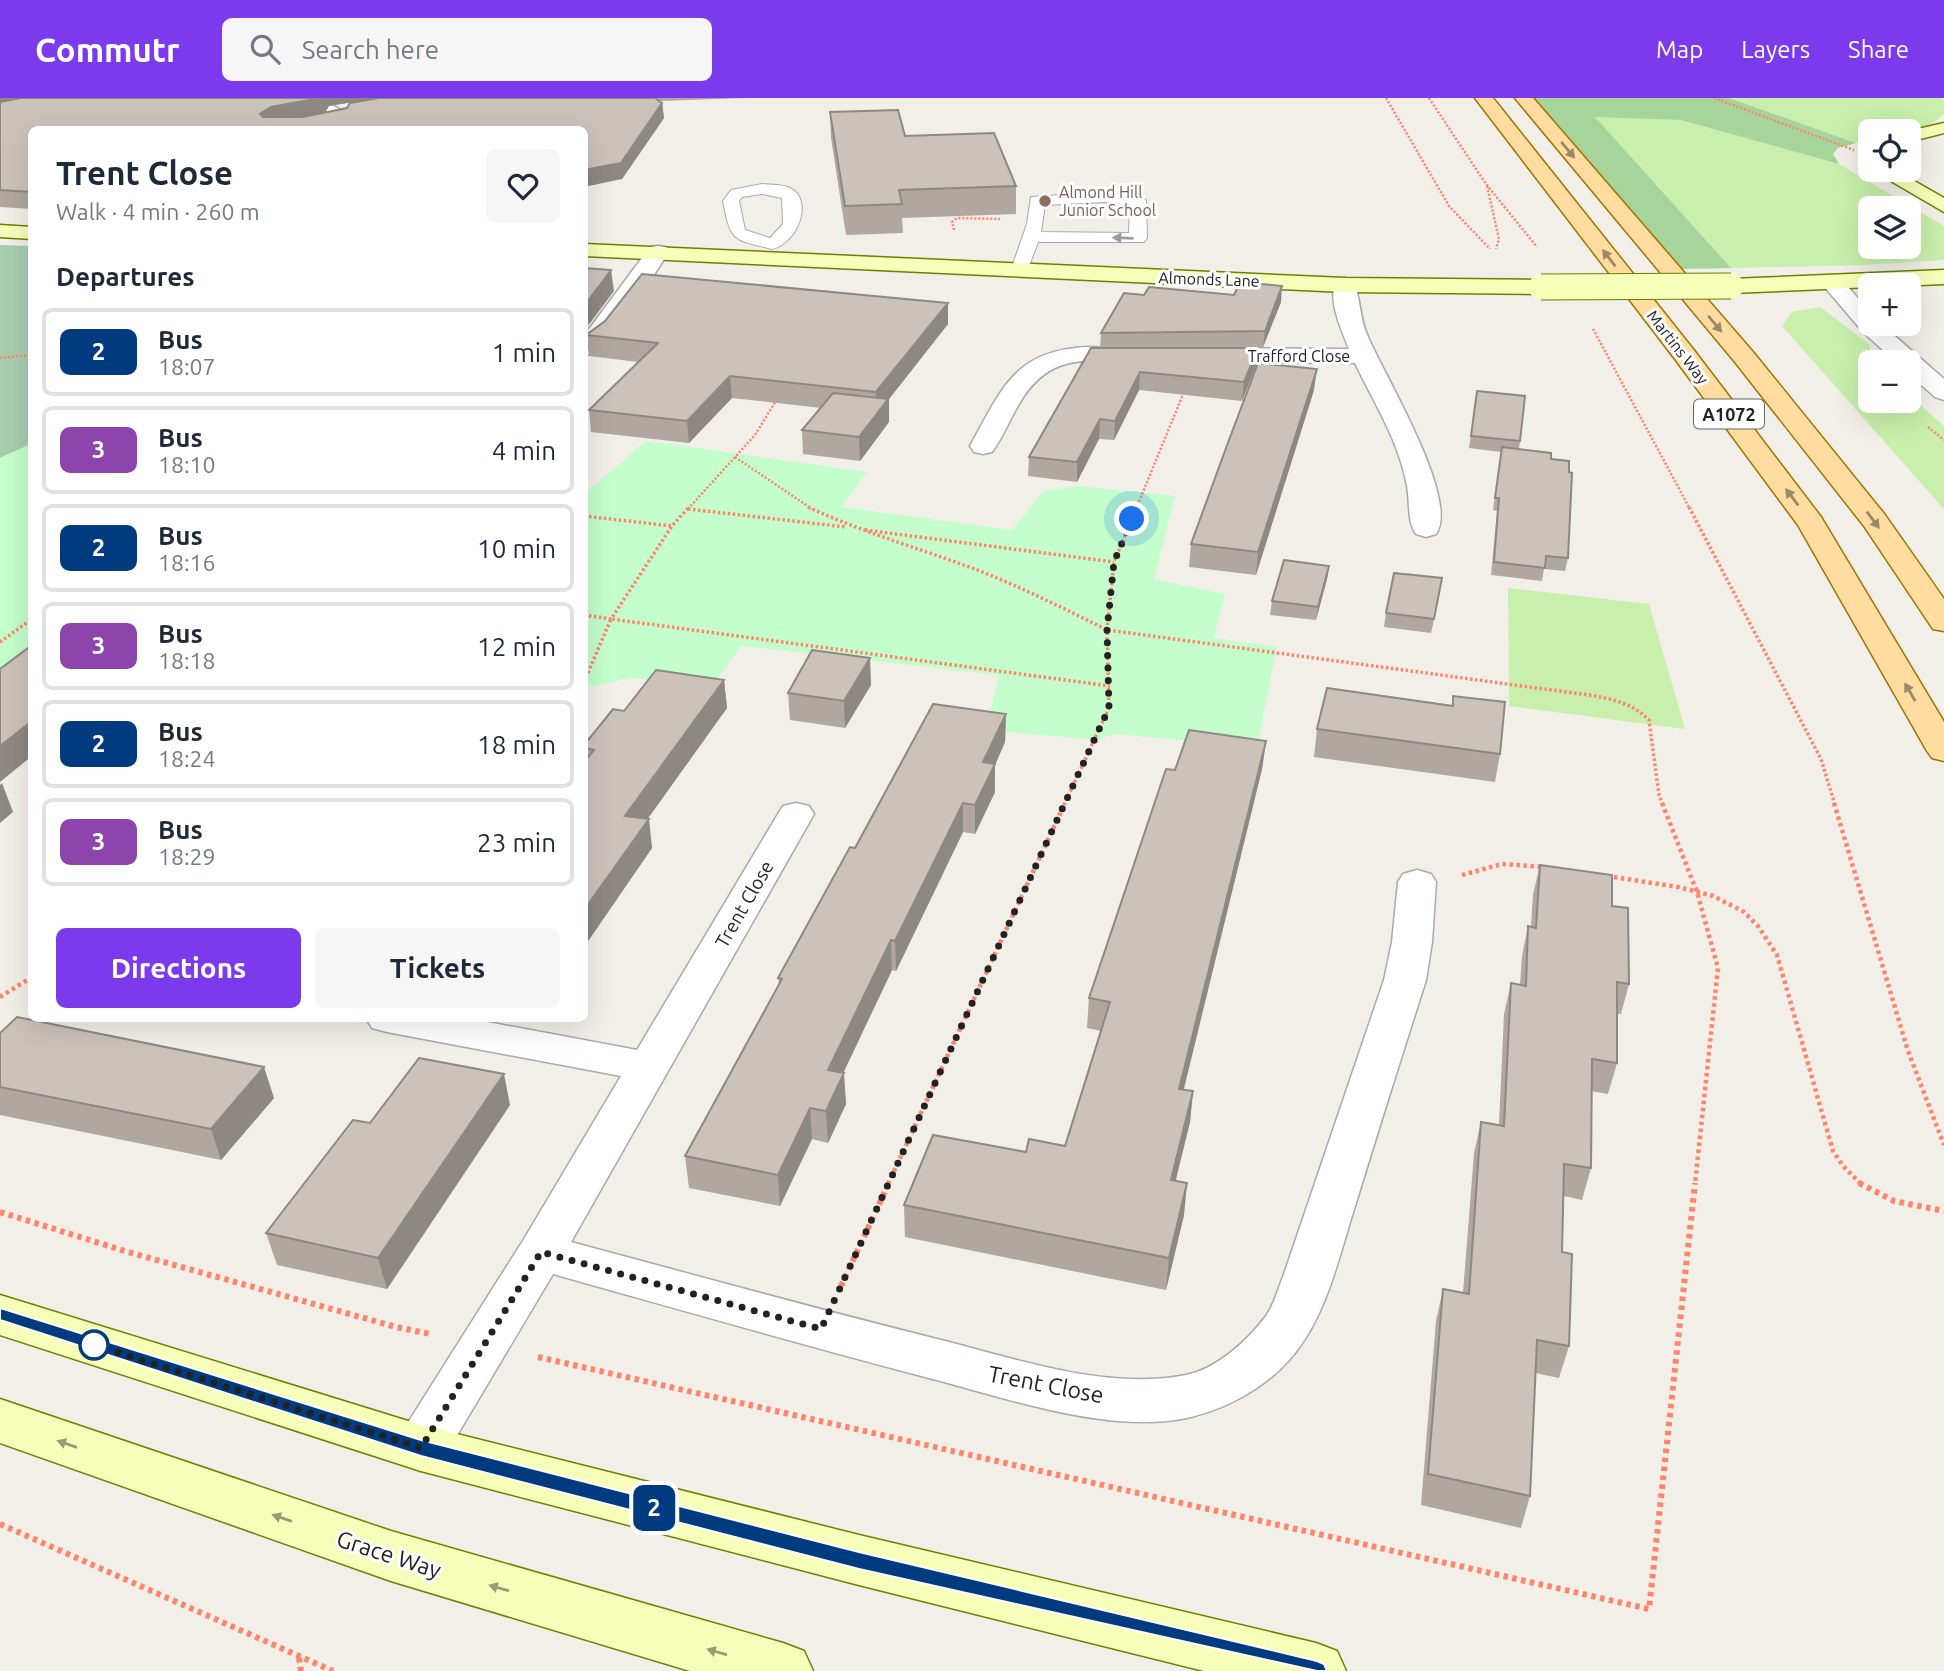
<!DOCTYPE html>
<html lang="en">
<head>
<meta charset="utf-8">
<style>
  body { margin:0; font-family:Ubuntu,sans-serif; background:#f6f6f7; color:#1f2937; height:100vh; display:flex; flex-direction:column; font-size:26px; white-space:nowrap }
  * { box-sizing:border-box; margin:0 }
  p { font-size:23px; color:#747a83 }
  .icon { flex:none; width:38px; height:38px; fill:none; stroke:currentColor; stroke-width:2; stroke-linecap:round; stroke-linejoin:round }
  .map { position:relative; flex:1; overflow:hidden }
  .panel { position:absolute; left:28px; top:28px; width:560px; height:896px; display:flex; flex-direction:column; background:#fff; border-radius:10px; box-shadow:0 7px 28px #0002 }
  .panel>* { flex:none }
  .badge { padding:0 14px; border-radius:10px; font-size:24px; line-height:46px }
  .fabs { position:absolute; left:1858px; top:21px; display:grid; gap:14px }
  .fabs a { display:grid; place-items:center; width:63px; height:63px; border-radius:10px; background:#fff; box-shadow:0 7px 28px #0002; font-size:35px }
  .you { position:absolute; width:35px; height:35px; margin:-18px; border:5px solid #fff; border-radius:50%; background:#1a73e8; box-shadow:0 0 0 10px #1a73e833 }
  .map>.badge { position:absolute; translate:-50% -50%; box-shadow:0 0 0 4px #fff }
  h2 { padding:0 28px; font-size:26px; line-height:63px }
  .round { display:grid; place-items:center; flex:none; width:74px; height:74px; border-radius:10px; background:#f6f6f7 }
  .headline { display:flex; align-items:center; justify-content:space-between; height:119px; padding:0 28px }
  h1 { font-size:33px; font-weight:600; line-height:52px }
  .primary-button { display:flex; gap:14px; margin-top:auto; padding:14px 28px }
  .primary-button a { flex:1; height:80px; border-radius:10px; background:#7c3aed; color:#fff; font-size:28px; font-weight:600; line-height:80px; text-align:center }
  .primary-button a+a { background:#f6f6f7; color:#1f2937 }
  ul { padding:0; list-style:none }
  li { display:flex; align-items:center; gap:21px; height:88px; margin:0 14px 10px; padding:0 14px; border:4px solid #e0e1e3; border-radius:10px }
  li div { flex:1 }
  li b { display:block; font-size:26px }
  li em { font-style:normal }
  li .badge { min-width:77px; font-weight:700; text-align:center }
  header { display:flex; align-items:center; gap:42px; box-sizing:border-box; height:98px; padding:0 35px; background:#7c3aed; color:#fff }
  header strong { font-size:33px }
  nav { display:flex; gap:38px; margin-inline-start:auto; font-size:24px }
  .search { width:490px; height:63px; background:#f6f6f7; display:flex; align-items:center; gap:18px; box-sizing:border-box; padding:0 24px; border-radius:10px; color:#747a83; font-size:26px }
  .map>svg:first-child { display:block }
  .grass { fill:#c8efab; fill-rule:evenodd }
  .forest { fill:#a7d49a }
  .cemetery { fill:#a7cdaf }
  .park { fill:#c3fecc }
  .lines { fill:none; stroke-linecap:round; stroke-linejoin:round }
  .lane-casing { stroke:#a9a9a9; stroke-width:2 }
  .street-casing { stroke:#a9a9a9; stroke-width:3 }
  .secondary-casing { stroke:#6b8100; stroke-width:3 }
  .primary-casing { stroke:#9f7400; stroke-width:3 }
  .path-far3 { stroke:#ff846c; stroke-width:2.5; stroke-dasharray:2 2; stroke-linecap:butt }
  .path-far2 { stroke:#ff846c; stroke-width:3.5; stroke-dasharray:2.5 2.5; stroke-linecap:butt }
  .path-far1 { stroke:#ff846c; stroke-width:4.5; stroke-dasharray:3.5 3.5; stroke-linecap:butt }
  .path { stroke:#ff846c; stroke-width:6; stroke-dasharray:4.5 4.5; stroke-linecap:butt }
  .lane { fill:#fff; fill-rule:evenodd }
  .street { fill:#fff; fill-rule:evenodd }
  .secondary { fill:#f7feba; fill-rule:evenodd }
  .primary { fill:#ffdca0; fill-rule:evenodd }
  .secondary-bridge-casing { stroke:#6b8100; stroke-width:27; stroke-linecap:butt }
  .secondary-bridge { stroke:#f7feba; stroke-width:25 }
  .wall { fill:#afa7a0 }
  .shaded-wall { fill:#8e8882 }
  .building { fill:#cbc2ba; stroke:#8e8882; stroke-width:2 }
  .oneway { fill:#9c8867 }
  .oneway2 { fill:#9c9c9c }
  .oneway3 { fill:#979b76 }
  .line { fill:#003b80; stroke:#fff; stroke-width:2 }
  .walk { stroke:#222; stroke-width:7; stroke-dasharray:0 12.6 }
  .education-dot { fill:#8d6e63; stroke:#fff; stroke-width:2.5 }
  .stop-dot { fill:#fff; stroke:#003b80; stroke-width:3.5 }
  .labels { text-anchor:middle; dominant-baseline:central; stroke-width:6; stroke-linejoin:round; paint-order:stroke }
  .far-education-label { font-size:16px; fill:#785e54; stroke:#fff; text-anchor:start }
  .far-street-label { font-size:16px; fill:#222; stroke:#fff }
  .shield { fill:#fff; stroke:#646464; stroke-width:2 }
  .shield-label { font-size:18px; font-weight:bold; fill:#222 }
  .street-label { font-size:19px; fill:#222; stroke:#fff }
  .near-street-label { font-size:23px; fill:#222; stroke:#fff }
</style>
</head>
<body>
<header>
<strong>Commutr</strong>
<div class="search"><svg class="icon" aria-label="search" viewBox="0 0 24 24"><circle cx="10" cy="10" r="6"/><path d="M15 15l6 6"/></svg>Search here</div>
<nav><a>Map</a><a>Layers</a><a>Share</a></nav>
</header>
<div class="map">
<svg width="1944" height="1573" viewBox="0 0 1944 1573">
  <rect width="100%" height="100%" fill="#f2efe8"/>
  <g class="grass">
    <path d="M1729,0h211l4,2v14c-18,19 -49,17 -73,17v9l-15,3z"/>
    <path d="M1594,18l87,4 158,44 105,62v34l-78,5 -135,3zM1871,110h38v39h-38z"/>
    <path d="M1820,209l49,37 4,18h-2v39h38v-6l35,31v83l-162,-183 10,-14z"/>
    <path d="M1508,490l141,16 36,125 -176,-23z"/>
  </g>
  <path class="forest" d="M1534,0h195l127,45 -18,5 -5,6 6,10 -158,-44 -86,-3 136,151 -49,1z"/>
  <path class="cemetery" d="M0,147l32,1 -1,198 -31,14z"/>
  <g class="park">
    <path d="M646,343l221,31 -26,35 171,23 32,-39 36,-5 95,10 -21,83 71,15 -11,44 63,9 -20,100 -142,-13 -17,6 -112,-10 13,-55 -258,-29 -28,39 -84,-7 -44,10 -1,-194z"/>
    <path d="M31,346v206l-31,23v-215z"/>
  </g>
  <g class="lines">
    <g class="lane-casing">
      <g id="lane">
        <path d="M762,86c8,1 20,0 28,4 24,12 8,55 -18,61 -40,-10 -41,-7 -49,-48l8,-11zM762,96l20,4 1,26 -13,14 -25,-8 -6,-29 3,-4z"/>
        <path d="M1105,94l39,6 2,3 1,37 -3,4h-106l-12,32h-12l-3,-4 16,-46 4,-27zM1105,104l25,3 -1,28 -88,-1 4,-27z"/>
      </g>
    </g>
    <g class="street-casing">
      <g id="street">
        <path d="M298,0h22l55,32h-23z"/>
        <path d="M658,148l8,1 3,5c-16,23 -60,98 -85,104v-20l66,-89z"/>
        <path d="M1833,179l8,2 30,34v11h10l63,55v21l-9,-3 -26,-23v-12h-13l-33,-30 -41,-48 3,-5z"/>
        <path d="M1345,180l8,2c6,10 7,38 13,52 14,37 95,166 70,202l-10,3 -10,-3c-9,-12 -6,-33 -9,-48 -8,-45 -33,-83 -52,-123l-152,-1 -9,-2 -3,-5 3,-5 9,-2 146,1c-7,-18 -23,-52 -12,-69z"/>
        <path d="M1088,249l61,3 3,5 -3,5 -9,2c-53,-1 -90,-11 -121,42 -9,15 -16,33 -27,48l-9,2 -9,-2 -4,-6c32,-57 44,-96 118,-99z"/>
        <path d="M796,705l13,3 5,8 -243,428c123,33 246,67 370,98 76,19 166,51 245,35 31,-6 62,-35 80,-59 8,-11 12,-27 17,-39l101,-297 8,-38 6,-60 5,-8 14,-4 14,4 5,8 -4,60 -6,38c-24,75 -48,151 -71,226 -14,44 -25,94 -50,133 -25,40 -69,67 -114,78 -78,19 -185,-19 -262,-39 -126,-33 -251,-69 -376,-104l-113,190 -19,7 -19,-7 -8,-16 8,-16 122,-193 97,-163 -234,-44 -15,-4 -6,-10h100l171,32 141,-236 5,-8z"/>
      </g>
    </g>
    <g class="secondary-casing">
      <g id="secondary">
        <path d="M1944,25v10l-35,9v-11z"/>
        <path d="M1872,72h23l49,28v14z"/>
        <path d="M0,127l32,2v12l-32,-2z"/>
        <path d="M584,146l761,34 196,2 8,2 3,5 -3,5 -8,2 -196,-2 -761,-36z"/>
        <path d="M1944,172v14l-213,9 -8,-2 -3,-5 3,-5 8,-2z"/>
        <path d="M0,1197l421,130 438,110 457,108 21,8 9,20h-142l-345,-86 -438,-114 -421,-136z"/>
        <path d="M0,1301l391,132 392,112 21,8 9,20h-123l-299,-90 -391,-138z"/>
      </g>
    </g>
    <g class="primary-casing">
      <g id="primary">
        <path d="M1475,0h18l200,251 128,168 123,205v39l-12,-3 -5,-7 -129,-226 -123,-166z"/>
        <path d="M1515,0h18l220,254 132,163 59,84v32l-11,-2 -69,-103 -129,-164z"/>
      </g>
    </g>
    <g class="path-far3">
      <path d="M1386,0l63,108 41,43"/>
      <path d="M1429,0l57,86 51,63"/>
      <path d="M1714,0l140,52"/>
      <path d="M1487,88l12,53 -3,10"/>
      <path d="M954,132l-2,-8 5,-4 43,1"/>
      <path d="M1593,231l97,180"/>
      <path d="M0,260l32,-3"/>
      <path d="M1928,329l16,13"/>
      <path d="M735,359l77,52"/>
      <path d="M688,411l67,-74 22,-36"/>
      <path d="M1136,411l48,-117"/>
    </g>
    <g class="path-far2">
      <path d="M808,409c56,26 114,42 172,64 43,17 85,38 127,59l482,65c23,4 43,8 60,25l10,75 4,10"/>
      <path d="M1689,409l132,252 14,46"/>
      <path d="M688,411l158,18"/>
      <path d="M584,418l88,10"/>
      <path d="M865,432l249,32"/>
      <path d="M584,517l27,4 61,-93 17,-19"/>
      <path d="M0,544l32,-23"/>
      <path d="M584,584l27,-63 499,67"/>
      <path d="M1064,707l45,-97 -2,-78 7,-68 23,-55"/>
    </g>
    <g class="path-far1">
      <path d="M1662,705l35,89 21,76 -23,216"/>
      <path d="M1834,705l74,248 36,94"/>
      <path d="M1462,777l40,-11 41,3"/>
      <path d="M1607,778l71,11 35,9 31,16 14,14 19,29 56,196 10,15 18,18"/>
      <path d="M0,899l32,-20"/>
      <path d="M888,1086l177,-381"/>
    </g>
    <g class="path">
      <path d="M1859,1085l35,18 50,10"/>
      <path d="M0,1114l128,40 268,75 34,7"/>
      <path d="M841,1188l48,-103"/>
      <path d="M538,1259l1111,252 46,-426"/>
      <path d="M0,1426l333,147"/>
      <path d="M299,1560l2,13"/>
    </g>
    <use href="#lane" class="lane"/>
    <use href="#street" class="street"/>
    <use href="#secondary" class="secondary"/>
    <use href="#primary" class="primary"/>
    <g class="secondary-bridge-casing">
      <path id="secondary-bridge" d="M1541,189l190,-1"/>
    </g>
    <use href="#secondary-bridge" class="secondary-bridge"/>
  </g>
  <g class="wall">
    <path d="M0,0h377l-48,8 -4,7 22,-5 32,-10h367l-86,3 2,2 2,15 -42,61 -590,-49v79l-32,-2z"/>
    <path d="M830,14l75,24 111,50v28l-114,4 1,15 -57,2 -15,-97z"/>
    <path d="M1144,197l137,7 -18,45 -66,1h61l-2,18 -14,35 -103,-11 -25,50 -15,-1 -22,43 -49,-6 1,-19 71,-109 1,-15z"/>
    <path d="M948,226l-59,75v23l-29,39 -57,-7 -1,-24 19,-22 -89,-10 -43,45 -98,-11 -2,-22 49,-48 -49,-6 -3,-21z"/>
    <path d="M1314,292l-58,185 -67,-8 2,-23z"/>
    <path d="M1477,293l43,50 -1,8 32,10 17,99 -3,13 -21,-2 -2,12 -51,-6 6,-64 -4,-1 8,-58 -32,-4z"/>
    <path d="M1329,468l-2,13 -11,41 -46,-5 2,-14z"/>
    <path d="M1440,494l-9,41 -47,-6 2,-14z"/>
    <path d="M724,582l3,28 -80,111 5,29 -68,99v-202l40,-34z"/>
    <path d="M871,587l-26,43 -55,-8 -2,-27z"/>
    <path d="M1453,598l47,58 -5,28 -181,-25 3,-28 135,-23z"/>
    <path d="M1006,616l-1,28 -10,23v27l-20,42 -12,-2 -67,139 -4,-1 -49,103 3,31 -18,39 -16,-4 -32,67 -91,-18 -4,-32 94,-172 -1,-6z"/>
    <path d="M1266,643l-4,28 -78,320 9,2 -3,31 -15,59 9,34 -18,75 -261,-53 -1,-32 122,-53 39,-6 36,-115 -14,-3 2,-30 86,-228z"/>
    <path d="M1540,767l72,41 17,78 -8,30h-4v49l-9,31 -17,-3v77l-9,32 -18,-4 -2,56 7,94 -10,32 -24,-5 -5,123 -9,32 -100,-23 15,-184 7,-32 20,4 11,-140 7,-31 18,3 5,-111 7,-31 9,2 2,-29 6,-30 3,1 2,-33z"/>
    <path d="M0,935l274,65 -53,62 -221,-45z"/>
    <path d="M510,1007l-123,184 -110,-24 -11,-32 104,-110z"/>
  </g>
  <g class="shaded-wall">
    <path d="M0,0h32l-32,17z"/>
    <path d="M320,0h57l-48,8 -4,7 -62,17 -3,-16 11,-7z"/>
    <path d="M662,5l2,15 -42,61 -38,8v-17z"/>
    <path d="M611,172l3,21 -30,40v-25z"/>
    <path d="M1282,188l-1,16 -18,45 2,-16z"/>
    <path d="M948,205v21l-59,75v23l-29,39 -1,-24 18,-24 -1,-21z"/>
    <path d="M1258,250l-2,18 -14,35 2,-19z"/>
    <path d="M1317,271l-3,21 -58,185 2,-23z"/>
    <path d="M1140,274l-1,18 -25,50 1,-19z"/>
    <path d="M730,278l2,22 -43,45 -2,-22z"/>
    <path d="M1100,321l-1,20 -22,43v-20z"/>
    <path d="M1329,468l-2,13 -11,41 2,-13z"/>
    <path d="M870,560l1,27 -26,43 -1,-27z"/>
    <path d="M724,582l3,28 -98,137 -4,-29z"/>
    <path d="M1006,616l-1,28 -10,23v27l-20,42v-29l8,-43z"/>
    <path d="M32,623v35l-32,26v-36z"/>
    <path d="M1266,643l-4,28 -86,351 3,-31z"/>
    <path d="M2,685l11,29 -13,11v-38z"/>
    <path d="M963,705v29l-67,139 -1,-30z"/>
    <path d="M649,721l3,29 -68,99v-37z"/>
    <path d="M891,842l1,30 -62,131 -2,-31z"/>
    <path d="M264,969l10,31 -53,62 -10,-31z"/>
    <path d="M844,975l2,31 -18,39 -2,-32z"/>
    <path d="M504,976l6,31 -123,184 -9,-31z"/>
    <path d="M1193,993l-3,31 -22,90 3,-32z"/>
    <path d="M810,1010l2,31 -32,67 -2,-31z"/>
    <path d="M1187,1085l-3,32 -18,75 3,-32z"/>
  </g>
  <g class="building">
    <path d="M21,0h299l-49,9 -11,7 3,3h40l44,-9 3,-5 29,-5h276l7,5 -41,60 -37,7v-40h-552v62l-32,-2v-88z"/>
    <path d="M898,12l7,26 89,-3 22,53 -117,4 3,14 -57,2 -15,-94z"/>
    <path d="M584,170l27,2 -27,36z"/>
    <path d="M642,176l306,29 -72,89 -146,-16 -43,45 -98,-11 69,-67 -72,-8 19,-14z"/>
    <path d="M1240,184l42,4 -17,45 -164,2 23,-40 20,2 5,-8 85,8z"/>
    <path d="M1091,250h167l-14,34 -104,-10 -25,49 -15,-2 -23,43 -48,-5z"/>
    <path d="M1258,265l59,6 -59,183 -67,-8 35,-96z"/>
    <path d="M1477,293l48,5 -5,45 -49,-5z"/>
    <path d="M833,295l55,6 -29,38 -57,-7z"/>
    <path d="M1502,349l49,6v6l18,2v11l3,1 -4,85 -22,-2 -1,12 -51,-6 5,-64h-4z"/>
    <path d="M1284,462l45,6 -11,41 -46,-6z"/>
    <path d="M1394,475l48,5 -8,41 -48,-6z"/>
    <path d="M32,547v76l-32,25v-77z"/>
    <path d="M812,552l58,8 -26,43 -56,-8z"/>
    <path d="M656,572l68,10 -99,136 24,3 -65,91v-148l10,-12 -10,-2v-3l29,-36 11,2z"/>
    <path d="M1327,590l126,18v-10l52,6 -5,52 -183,-25z"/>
    <path d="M933,606l73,10 -23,48 12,2 -20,41 -12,-2 -68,138 -4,-1 -63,130 16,3 -18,38 -16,-3 -32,67 -93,-19 97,-177 -4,-1 72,-131 5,1z"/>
    <path d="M1189,632l77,11 -87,348 14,2 -22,89 16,3 -18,75 -265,-53 29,-70 93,17 3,-13 36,7 45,-144 -21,-4 77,-229 9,1z"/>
    <path d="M1540,767l72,10v31l16,2 1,76 -12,-2v81l-25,-4 -1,109 -27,-4 -2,88 10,2 -3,92 -32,-6 -7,156 -102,-22 15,-185 26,5 12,-172 23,4 7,-143 15,3 2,-60 8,2z"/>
    <path d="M17,919l247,50 -53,62 -211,-42v-54z"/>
    <path d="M419,960l85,16 -126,184 -112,-25 87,-113 17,3z"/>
  </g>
  <defs><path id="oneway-solid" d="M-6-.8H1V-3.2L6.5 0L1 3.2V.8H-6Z" transform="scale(1.75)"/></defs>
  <g class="oneway">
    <use href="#oneway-solid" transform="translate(1568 52) rotate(50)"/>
    <use href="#oneway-solid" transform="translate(1609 160) rotate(-128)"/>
    <use href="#oneway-solid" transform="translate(1715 226) rotate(50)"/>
    <use href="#oneway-solid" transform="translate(1792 399) rotate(-127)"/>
    <use href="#oneway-solid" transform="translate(1873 422) rotate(53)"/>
    <use href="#oneway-solid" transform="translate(1910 594) rotate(-120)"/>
  </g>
  <use class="oneway2" href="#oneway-solid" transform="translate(1123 140) rotate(-178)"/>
  <g class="oneway3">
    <use href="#oneway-solid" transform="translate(67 1346) rotate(-161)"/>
    <use href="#oneway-solid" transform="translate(282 1420) rotate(-161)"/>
    <use href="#oneway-solid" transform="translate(499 1490) rotate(-164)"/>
    <use href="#oneway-solid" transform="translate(717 1554) rotate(-164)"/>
  </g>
  <path class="line" d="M0,1210l421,132 438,112 458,109 7,3 3,7h-10l-458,-102 -438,-113 -421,-136z"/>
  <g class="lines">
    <path class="walk" d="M94,1247l327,103 120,-196 280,77 288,-621 -2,-78 7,-68 18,-43"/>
  </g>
  <circle class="education-dot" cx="1045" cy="103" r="7"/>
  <circle class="stop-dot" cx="94" cy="1247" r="14"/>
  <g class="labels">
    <g class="far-education-label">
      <text x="1059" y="94">Almond Hill<tspan x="1059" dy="18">Junior School</tspan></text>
    </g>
    <g class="far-street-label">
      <text transform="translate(1209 181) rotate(2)">Almonds Lane</text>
      <text transform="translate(1678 249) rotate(52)">Martins Way</text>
      <text x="1299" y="258">Trafford Close</text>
    </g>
    <rect class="shield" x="1694" y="301.5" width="70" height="29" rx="5"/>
    <g class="shield-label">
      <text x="1729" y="316">A1072</text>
    </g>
    <g class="street-label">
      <text transform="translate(744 806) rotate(-60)">Trent Close</text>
    </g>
    <g class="near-street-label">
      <text transform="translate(1046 1286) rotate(11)">Trent Close</text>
      <text transform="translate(389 1456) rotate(18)">Grace Way</text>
    </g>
  </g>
</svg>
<div class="fabs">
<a><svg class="icon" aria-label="locate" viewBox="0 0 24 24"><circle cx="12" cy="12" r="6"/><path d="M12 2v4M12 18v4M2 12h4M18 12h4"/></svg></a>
<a><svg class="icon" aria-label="layers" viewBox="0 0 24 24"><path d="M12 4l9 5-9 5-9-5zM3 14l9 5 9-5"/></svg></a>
<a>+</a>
<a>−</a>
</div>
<div class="you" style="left:1132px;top:421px"></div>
<b class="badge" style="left:654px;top:1410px;background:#003b80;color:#fff">2</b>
<section class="panel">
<div class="headline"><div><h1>Trent Close</h1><p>Walk · 4 min · 260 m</p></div><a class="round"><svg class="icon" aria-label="heart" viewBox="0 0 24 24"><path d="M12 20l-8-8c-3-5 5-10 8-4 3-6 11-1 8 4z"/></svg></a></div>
<h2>Departures</h2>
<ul>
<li><span class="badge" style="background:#003b80;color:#fff">2</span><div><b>Bus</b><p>18:07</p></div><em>1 min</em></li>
<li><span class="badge" style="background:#8e44ad;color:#fff">3</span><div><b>Bus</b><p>18:10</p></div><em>4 min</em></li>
<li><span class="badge" style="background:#003b80;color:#fff">2</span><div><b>Bus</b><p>18:16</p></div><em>10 min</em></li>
<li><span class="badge" style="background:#8e44ad;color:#fff">3</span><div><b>Bus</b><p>18:18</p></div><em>12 min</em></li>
<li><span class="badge" style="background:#003b80;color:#fff">2</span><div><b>Bus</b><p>18:24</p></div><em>18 min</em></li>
<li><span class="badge" style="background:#8e44ad;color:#fff">3</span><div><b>Bus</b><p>18:29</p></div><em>23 min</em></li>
</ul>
<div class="primary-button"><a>Directions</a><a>Tickets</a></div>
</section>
</div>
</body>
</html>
